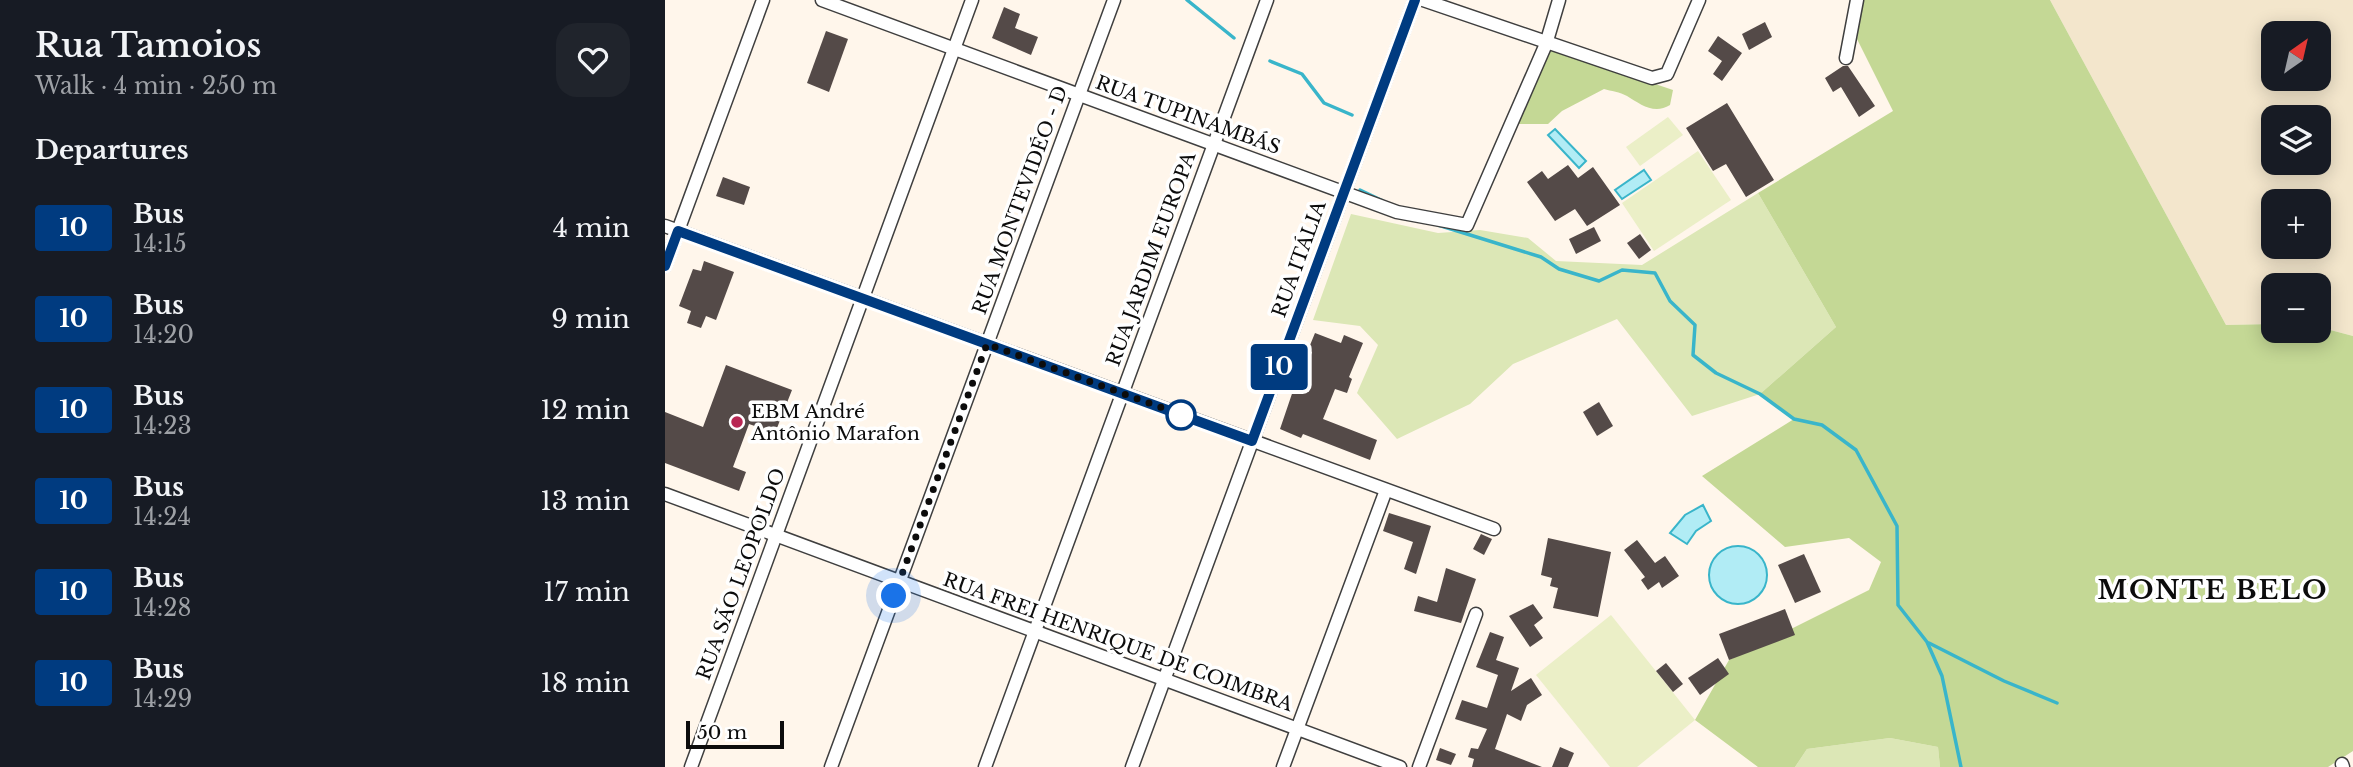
<!DOCTYPE html>
<html lang="en">
<head>
<meta charset="utf-8">
<style>
  body { margin:0; font-family:"Libre Baskerville",serif; background:#20242c; color:#f1f3f6; height:100vh; display:flex; flex-direction:column; font-size:26px; white-space:nowrap }
  * { box-sizing:border-box; margin:0 }
  p { font-size:23px; color:#9ea1a6 }
  .icon { flex:none; width:38px; height:38px; fill:none; stroke:currentColor; stroke-width:2; stroke-linecap:round; stroke-linejoin:round }
  .map { position:relative; flex:1; overflow:hidden }
  .panel { display:flex; flex-direction:column; background:#171b24; width:665px }
  .panel>* { flex:none }
  .badge { padding:0 14px; border-radius:5px; font-size:24px; line-height:46px }
  .needle { width:46px; rotate:34deg }
  .fabs { position:absolute; left:1596px; top:21px; display:grid; gap:14px }
  .fabs a { display:grid; place-items:center; width:70px; height:70px; border-radius:14px; background:#171b24; box-shadow:0 4px 18px #0003; font-size:35px }
  .scale { position:absolute; left:21px; bottom:18px; width:98px; box-sizing:border-box; padding-left:7px; border:4px solid #0c0c0c; border-top:0; font-size:19px; line-height:24px; white-space:nowrap; color:#0c0c0c; -webkit-text-stroke:5px #fff; paint-order:stroke }
  .you { position:absolute; width:35px; height:35px; margin:-18px; border:5px solid #fff; border-radius:50%; background:#1a73e8; box-shadow:0 0 0 10px #1a73e833 }
  .map>.badge { position:absolute; translate:-50% -50%; box-shadow:0 0 0 4px #fff }
  h2 { padding:0 35px; font-size:26px; line-height:63px }
  .round { display:grid; place-items:center; flex:none; width:74px; height:74px; border-radius:21px; background:#20242c }
  .overview { display:flex; align-items:center; justify-content:space-between; height:119px; padding:0 35px }
  h1 { font-size:33px; font-weight:600; line-height:52px }
  ul { padding:0; list-style:none }
  li { display:flex; align-items:center; gap:21px; height:91px; padding:0 35px }
  li div { flex:1 }
  li b { display:block; font-size:26px }
  li em { font-style:normal }
  li .badge { min-width:77px; font-weight:700; text-align:center }
  main { display:flex; flex:1; min-height:0 }
  .map>svg:first-child { display:block }
  .farmland { fill:#f3e6cc; fill-rule:evenodd }
  .green { fill:#dce7b6 }
  .forest { fill:#c4d895 }
  .pitch { fill:#ebefc7 }
  .water { fill:#b1ecf5; stroke:#39b5ca; stroke-width:2 }
  .lines { fill:none; stroke-linecap:round; stroke-linejoin:round }
  .stream { stroke:#39b5ca; stroke-width:3.5 }
  .building { fill:#544a48 }
  .minor-casing { stroke:#3f3f3f; stroke-width:15 }
  .minor { stroke:#fff; stroke-width:12 }
  .line-casing { stroke:#fff; stroke-width:16 }
  .line { stroke:#003b80; stroke-width:10 }
  .walk { stroke:#0c0c0c; stroke-width:7; stroke-dasharray:0 12.6 }
  .stop-dot { fill:#fff; stroke:#003b80; stroke-width:3.5 }
  .poi-dot { fill:#b82753; stroke:#fff; stroke-width:2.5 }
  .labels { text-anchor:middle; dominant-baseline:central; stroke-width:7; stroke-linejoin:round; paint-order:stroke }
  .street-label { font-size:19px; fill:#0c0c0c; stroke:#fff }
  .poi-label { font-size:19px; fill:#0c0c0c; stroke:#fff; text-anchor:start }
  .district-label { font-size:26px; font-weight:bold; letter-spacing:2px; fill:#0c0c0c; stroke:#fff }
</style>
</head>
<body>
<main>
<section class="panel">
<div class="overview"><div><h1>Rua Tamoios</h1><p>Walk · 4 min · 250 m</p></div><a class="round"><svg class="icon" aria-label="heart" viewBox="0 0 24 24"><path d="M12 20l-8-8c-3-5 5-10 8-4 3-6 11-1 8 4z"/></svg></a></div>
<h2>Departures</h2>
<ul>
<li><span class="badge" style="background:#003b80;color:#fff">10</span><div><b>Bus</b><p>14:15</p></div><em>4 min</em></li>
<li><span class="badge" style="background:#003b80;color:#fff">10</span><div><b>Bus</b><p>14:20</p></div><em>9 min</em></li>
<li><span class="badge" style="background:#003b80;color:#fff">10</span><div><b>Bus</b><p>14:23</p></div><em>12 min</em></li>
<li><span class="badge" style="background:#003b80;color:#fff">10</span><div><b>Bus</b><p>14:24</p></div><em>13 min</em></li>
<li><span class="badge" style="background:#003b80;color:#fff">10</span><div><b>Bus</b><p>14:28</p></div><em>17 min</em></li>
<li><span class="badge" style="background:#003b80;color:#fff">10</span><div><b>Bus</b><p>14:29</p></div><em>18 min</em></li>
</ul>
</section>
<div class="map">
<svg width="1688" height="767" viewBox="0 0 1688 767">
  <rect width="100%" height="100%" fill="#fff6eb"/>
  <path class="farmland" d="M1385,0h303v336l-34,-9v-42h-46v39l-47,1zM1608,33h46v46h-46zM1608,117h46v46h-46zM1608,201h46v46h-46z"/>
  <g class="green">
    <path d="M1093,193l78,134 -76,67 -68,22 -75,-97 -104,45 -43,40 -73,35 -40,-46 21,-48 -18,-19 -47,-6 38,-106 87,19 42,-3 48,8 28,23 86,4z"/>
    <path d="M1225,738l48,9 2,20h-145l12,-18z"/>
  </g>
  <g class="forest">
    <path d="M1198,0h187l176,325 47,-1v7h46v-4l34,9v415l-25,16h-388l-2,-20 -48,-9 -83,11 -12,18h-37l-63,-47 34,-60 140,-70 12,-28 -32,-24 -64,9 -83,-71 92,-57 -34,-25 76,-67 -78,-134 135,-82 -36,-72z"/>
    <path d="M883,48l125,42 -3,15c-16,10 -30,-1 -43,-9 -7,-4 -16,-5 -23,-7l-42,22 -14,13h-31z"/>
  </g>
  <g class="pitch">
    <path d="M1003,117l15,18 -43,31 -14,-19z"/>
    <path d="M1033,151l33,49 -77,51 -32,-48z"/>
    <path d="M946,615l84,105 -58,47h-27l-74,-92z"/>
  </g>
  <g class="water">
    <path d="M890,129l31,32 -7,7 -31,-33z"/>
    <path d="M979,170l7,10 -29,19 -7,-9z"/>
    <path d="M1038,505l8,16 -15,10 -9,13 -17,-11 15,-18z"/>
    <circle cx="1073" cy="575" r="29"/>
  </g>
  <g class="lines">
    <g class="stream">
      <path d="M522,0l47,38"/>
      <path d="M605,61l32,13 22,29 28,12"/>
      <path d="M695,190l23,11"/>
      <path d="M773,225l103,32 18,12 40,12 23,-11 33,3 15,28 25,24 -2,30 23,18 44,21 34,25 28,6 34,25 41,76 1,79 29,37 15,34 19,91"/>
      <path d="M1264,643l75,38 53,22"/>
    </g>
  </g>
  <g class="building">
    <path d="M339,7l16,7 -5,14 23,9 -7,18 -39,-17z"/>
    <path d="M1100,22l7,15 -23,13 -7,-16z"/>
    <path d="M161,31l22,8 -19,53 -22,-9z"/>
    <path d="M1053,36l24,17 -20,28 -9,-7 9,-13 -14,-10z"/>
    <path d="M1178,66h5l27,40 -16,11 -18,-30 -8,5 -8,-14z"/>
    <path d="M1062,103l47,77 -28,17 -20,-33 -13,7 -27,-43z"/>
    <path d="M903,165l10,13 15,-11 27,38 -33,21 -12,-17 -20,12 -28,-39 15,-11 6,8z"/>
    <path d="M58,177l27,10 -6,18 -28,-9z"/>
    <path d="M929,227l7,14 -25,13 -7,-15z"/>
    <path d="M975,234l11,16 -12,9 -12,-16z"/>
    <path d="M39,261l30,11 -18,48 -10,-4 -5,12 -14,-5 4,-12 -12,-5 14,-37 8,2z"/>
    <path d="M650,333l26,10 3,-8 19,8 -14,34 3,2 -5,14 -12,-4 -12,30 54,21 -7,20 -67,-26 -2,4 -21,-9 17,-50 5,2 10,-29 -4,-2z"/>
    <path d="M61,365l66,25 -17,43 -26,-9 -16,43 13,5 -7,19 -74,-28v-51l38,15z"/>
    <path d="M934,402l14,24 -16,10 -14,-24z"/>
    <path d="M724,513l42,13 -15,48 -12,-5 9,-27 -30,-11z"/>
    <path d="M816,534l11,5 -8,16 -11,-6z"/>
    <path d="M883,538l63,14 -13,65 -45,-9 5,-20 -8,-2 2,-8 -11,-3z"/>
    <path d="M972,540l18,23 10,-7 14,20 -17,12 -3,-6 -11,8 -7,-10 4,-3 -21,-27z"/>
    <path d="M1139,554l17,38 -26,11 -17,-38z"/>
    <path d="M781,568l30,11 -15,44 -47,-12 4,-15 19,6z"/>
    <path d="M868,604l10,14 -9,7 9,13 -13,9 -21,-31z"/>
    <path d="M1120,609l10,26 -66,25 -10,-26z"/>
    <path d="M825,632l14,5 -8,23 23,8 -8,23 20,-13 11,17 -15,10 -6,16 -14,-7 -12,35 47,18h-70l2,-8 -6,-2 3,-9 7,1 9,-20 -32,-10 7,-19 25,8 11,-33 -22,-8z"/>
    <path d="M1053,658l11,16 -29,21 -12,-17z"/>
    <path d="M1001,663l17,21 -10,8 -17,-21z"/>
    <path d="M895,747l14,6 -6,14h-16z"/>
    <path d="M775,748l16,6 -5,11 -15,-5z"/>
  </g>
  <g class="lines">
    <g class="minor-casing">
      <g id="minor">
        <path d="M157,0l575,212 70,13 79,-181 13,-44"/>
        <path d="M758,0l229,78 15,-4 32,-74"/>
        <path d="M1181,58l11,-58"/>
        <path d="M0,226l829,303"/>
        <path d="M0,266l98,-266"/>
        <path d="M0,494l735,273"/>
        <path d="M1677,764l1,3"/>
        <path d="M26,767l281,-767"/>
        <path d="M166,767l283,-767"/>
        <path d="M320,767l282,-767"/>
        <path d="M467,767l283,-767"/>
        <path d="M618,767l103,-277"/>
        <path d="M754,767l57,-153"/>
      </g>
    </g>
    <use href="#minor" class="minor"/>
  </g>
  <g class="lines">
    <g class="line-casing">
      <path id="line" d="M0,266l13,-35 574,210 163,-441"/>
    </g>
    <use href="#line" class="line"/>
    <path class="walk" d="M229,596l93,-252 203,74 -9,-3"/>
  </g>
  <circle class="stop-dot" cx="516" cy="415" r="14"/>
  <circle class="poi-dot" cx="72" cy="422" r="7"/>
  <g class="labels">
    <g class="street-label">
      <text transform="translate(523 115) rotate(20)">RUA TUPINAMBÁS</text>
      <text transform="translate(355 200) rotate(-70)">RUA MONTEVIDÉO - D</text>
      <text transform="translate(486 259) rotate(-70)">RUA JARDIM EUROPA</text>
      <text transform="translate(634 259) rotate(-70)">RUA ITÁLIA</text>
      <text transform="translate(76 574) rotate(-70)">RUA SÃO LEOPOLDO</text>
      <text transform="translate(453 642) rotate(20)">RUA FREI HENRIQUE DE COIMBRA</text>
    </g>
    <g class="poi-label">
      <text x="86" y="411">EBM André<tspan x="86" dy="22">Antônio Marafon</tspan></text>
    </g>
    <g class="district-label">
      <text x="1548" y="590">MONTE BELO</text>
    </g>
  </g>
</svg>
<div class="fabs">
<a><svg class="needle" viewBox="-14 -14 28 28"><path d="M0-13l5 13h-10z" fill="#e53935"/><path d="M0 13l5-13h-10z" fill="#9ea1a6"/></svg></a>
<a><svg class="icon" aria-label="layers" viewBox="0 0 24 24"><path d="M12 4l9 5-9 5-9-5zM3 14l9 5 9-5"/></svg></a>
<a>+</a>
<a>−</a>
</div>
<div class="scale">50 m</div>
<div class="you" style="left:229px;top:596px"></div>
<b class="badge" style="left:614px;top:367px;background:#003b80;color:#fff">10</b>
</div>
</main>
</body>
</html>
